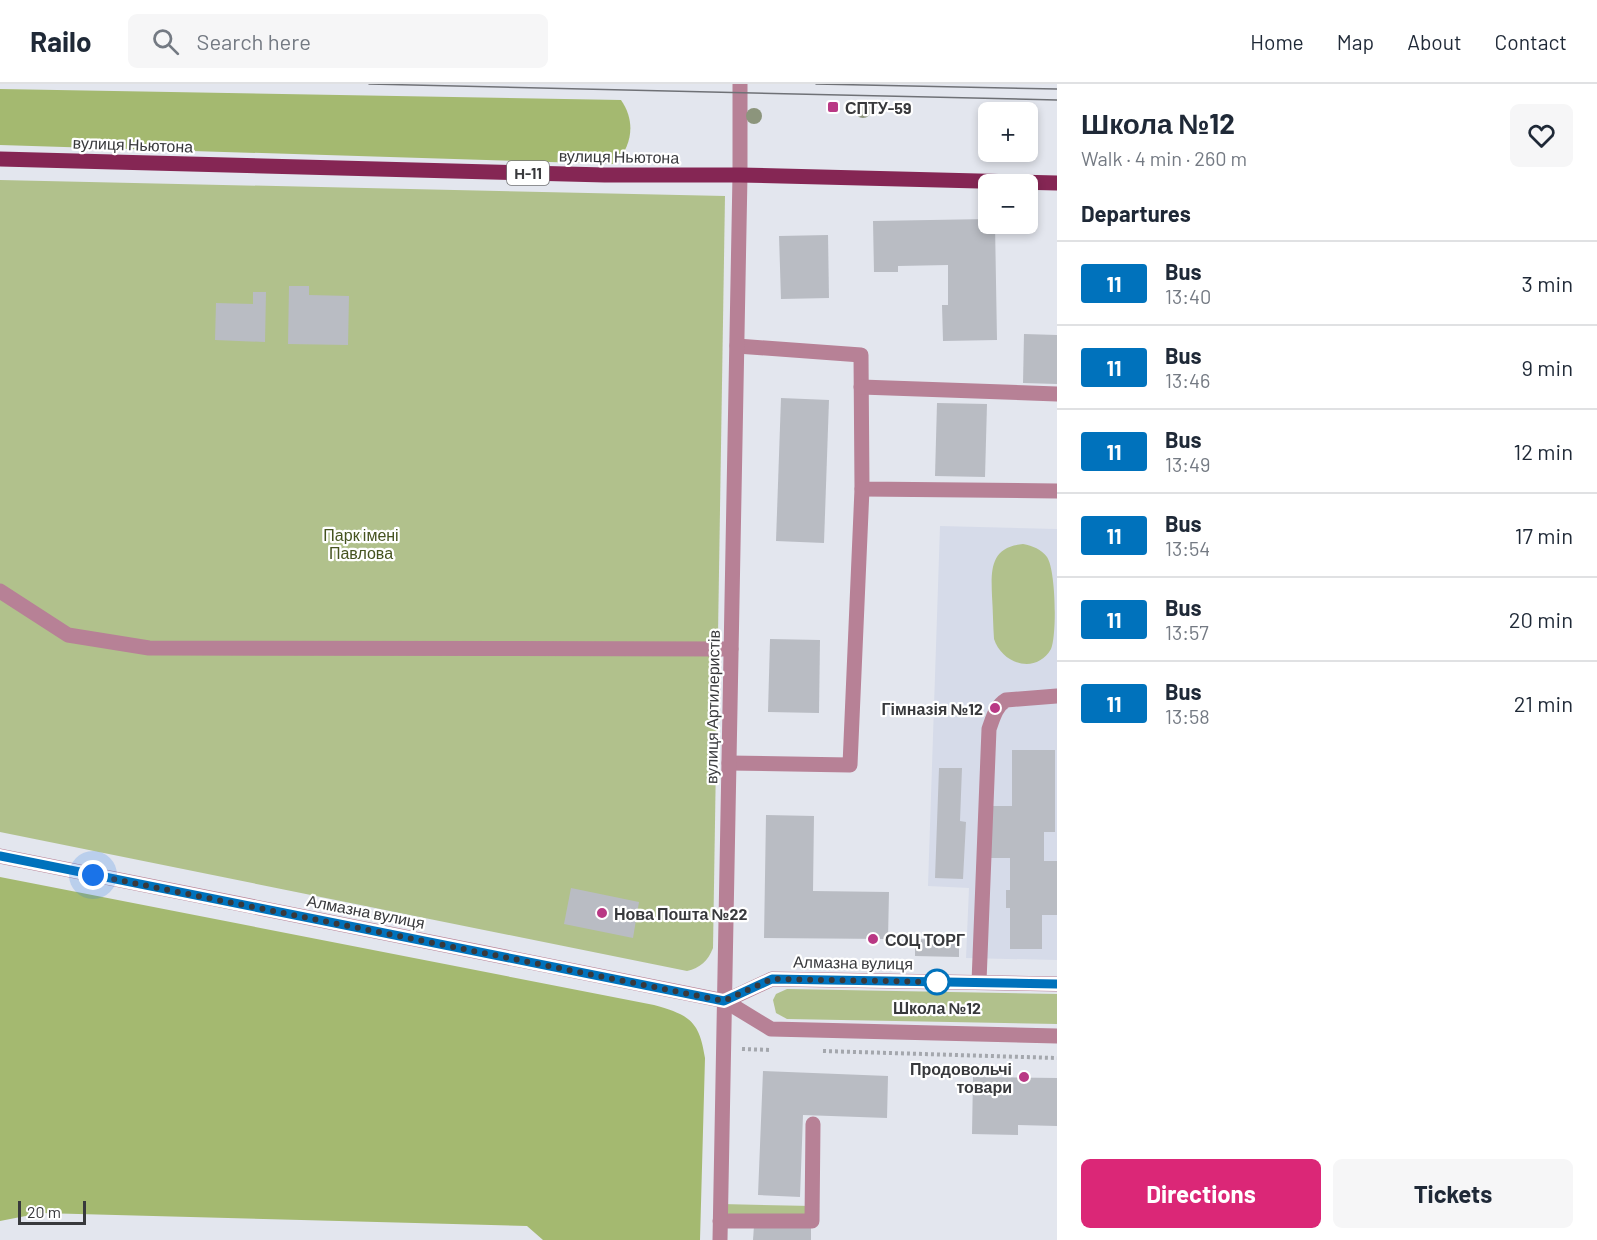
<!DOCTYPE html>
<html lang="en">
<head>
<meta charset="utf-8">
<style>
  body { margin:0; font-family:Barlow,sans-serif; background:#f6f6f7; color:#1f2937; height:100vh; display:flex; flex-direction:column; font-size:22px; white-space:nowrap }
  * { box-sizing:border-box; margin:0 }
  p { font-size:20px; color:#747a83 }
  .icon { flex:none; width:33px; height:33px; fill:none; stroke:currentColor; stroke-width:2; stroke-linecap:round; stroke-linejoin:round }
  .map { position:relative; flex:1; overflow:hidden }
  .panel { display:flex; flex-direction:column; background:#fff; width:540px }
  .panel>* { flex:none }
  .badge { padding:0 12px; border-radius:4px; font-size:21px; line-height:39px }
  .controls { position:absolute; left:978px; top:18px; display:grid; gap:12px }
  .controls a { display:grid; place-items:center; width:60px; height:60px; border-radius:9px; background:#fff; box-shadow:0 3px 9px #0003; font-size:30px }
  .scale { position:absolute; left:18px; bottom:15px; width:68px; box-sizing:border-box; padding-left:6px; border:3px solid #38393c; border-top:0; font-size:16px; line-height:21px; white-space:nowrap; color:#38393c; -webkit-text-stroke:4px #fff; paint-order:stroke }
  .you { position:absolute; width:30px; height:30px; margin:-15px; border:4px solid #fff; border-radius:50%; background:#1a73e8; box-shadow:0 0 0 9px #1a73e833 }
  .map>.badge { position:absolute; translate:-50% -50%; box-shadow:0 0 0 3px #fff }
  h2 { padding:0 24px; font-size:22px; line-height:54px }
  .round { display:grid; place-items:center; flex:none; width:63px; height:63px; border-radius:9px; background:#f6f6f7 }
  .overview { display:flex; align-items:center; justify-content:space-between; height:102px; padding:0 24px }
  h1 { font-size:28px; font-weight:700; line-height:45px }
  .action { display:flex; gap:12px; margin-top:auto; padding:12px 24px }
  .action a { flex:1; height:69px; border-radius:9px; background:#db2777; color:#fff; font-size:24px; font-weight:700; line-height:69px; text-align:center }
  .action a+a { background:#f6f6f7; color:#1f2937 }
  ul { padding:0; list-style:none }
  li { display:flex; align-items:center; gap:18px; height:84px; padding:0 24px; border-top:2px solid #e0e1e3 }
  li div { flex:1 }
  li b { display:block; font-size:22px }
  li em { font-style:normal }
  li .badge { min-width:66px; font-weight:700; text-align:center }
  header { display:flex; align-items:center; gap:36px; box-sizing:border-box; height:84px; padding:0 30px; background:#fff; border-bottom:2px solid #e0e1e3 }
  header strong { font-size:28px }
  nav { display:flex; gap:33px; margin-inline-start:auto; font-size:21px }
  .search { width:420px; height:54px; background:#f6f6f7; display:flex; align-items:center; gap:15px; box-sizing:border-box; padding:0 21px; border-radius:9px; color:#747a83; font-size:22px }
  main { display:flex; flex:1; min-height:0 }
  .map>svg:first-child { display:block }
  .built { fill:#d6dbe9 }
  .green { fill:#b1c18c }
  .forest { fill:#a4b970 }
  .building { fill:#b9bcc3 }
  .lines { fill:none; stroke-linecap:round; stroke-linejoin:round }
  .path { stroke:#a4a7ad; stroke-width:4; stroke-dasharray:3 3; stroke-linecap:butt }
  .minor { stroke:#b78196; stroke-width:15 }
  .major { stroke:#852654; stroke-width:15 }
  .tram { stroke:#6f7176; stroke-width:1.5 }
  .tree { fill:#8c957c }
  .line-casing { stroke:#fff; stroke-width:14 }
  .line { stroke:#0072bc; stroke-width:9 }
  .walk { stroke:#38393c; stroke-width:6; stroke-dasharray:0 10.8 }
  .poi-dot { fill:#b93884; stroke:#fff; stroke-width:2 }
  .stop-dot { fill:#fff; stroke:#0072bc; stroke-width:3 }
  .labels { text-anchor:middle; dominant-baseline:central; stroke-width:4.5; stroke-linejoin:round; paint-order:stroke }
  .shield { fill:#fff; stroke:#747476; stroke-width:1.5 }
  .shield-label { font-size:15px; font-weight:bold; fill:#38393c }
  .poi-label { font-size:16px; font-weight:bold; fill:#38393c; stroke:#fff; text-anchor:start }
  .street-label { font-size:16px; fill:#38393c; stroke:#fff }
  .park-label { font-size:16px; fill:#45531f; stroke:#fff }
  .stop-label { font-size:16px; font-weight:bold; fill:#38393c; stroke:#fff }
</style>
</head>
<body>
<header>
<strong>Railo</strong>
<div class="search"><svg class="icon" aria-label="search" viewBox="0 0 24 24"><circle cx="10" cy="10" r="6"/><path d="M15 15l6 6"/></svg>Search here</div>
<nav><a>Home</a><a>Map</a><a>About</a><a>Contact</a></nav>
</header>
<main>
<div class="map">
<svg width="1057" height="1156" viewBox="0 0 1057 1156">
  <rect width="100%" height="100%" fill="#e3e6ee"/>
  <path class="built" d="M940,442l117,3v431l-91,-2 3,-70 -41,-2z"/>
  <g class="green">
    <path d="M0,96l725,16 -12,752c-5,13 -13,20 -26,23l-687,-139z"/>
    <path d="M1023,460c10,2 18,5 24,13 9,13 10,78 4,92 -15,26 -49,15 -57,-10 -1,-14 -1,-28 -2,-43 -1,-26 -2,-49 31,-52z"/>
    <path d="M787,905l270,5v30l-270,-5 -11,-6 -3,-13 3,-6z"/>
    <path d="M721,1120l91,2v15h-92z"/>
  </g>
  <g class="forest">
    <path d="M0,5l621,11c15,22 11,44 -5,64l-616,-19z"/>
    <path d="M0,793l654,128c35,10 45,15 51,53l-5,182h-157l-16,-14 -486,-13 -41,8z"/>
  </g>
  <g class="building">
    <path d="M988,135v5h7l2,116 -54,1 -1,-36h6v-40l-50,1v6h-24l-1,-51z"/>
    <path d="M828,151l1,63 -48,1 -2,-63z"/>
    <path d="M289,202h20v9l40,1 -1,49 -60,-1z"/>
    <path d="M253,208h13l-1,50 -50,-2 1,-37 37,1z"/>
    <path d="M1024,250l33,1v49l-34,-1z"/>
    <path d="M781,314l48,2 -5,143 -48,-2z"/>
    <path d="M937,319l50,1 -2,73 -50,-1z"/>
    <path d="M770,555l50,1 -1,73 -51,-1z"/>
    <path d="M1012,666h43v82h-11v29h13v54h-15v34h-32v-41h-4v-18h4v-32h-19v-52h21z"/>
    <path d="M939,684h23l-2,53 6,1 -3,57 -28,-1z"/>
    <path d="M766,731l48,1 -1,75 76,1 -1,47 -124,-1z"/>
    <path d="M571,804l68,14 -6,36 -69,-14z"/>
    <path d="M915,855l44,1v17l-44,-1z"/>
    <path d="M763,987l125,5 -1,42 -84,-3 -3,82 -42,-2z"/>
    <path d="M973,993l84,1v48l-39,-1v10l-46,-1z"/>
    <path d="M754,1142l57,1v13h-58z"/>
  </g>
  <g class="lines">
    <g class="path">
      <path d="M742,965l29,1"/>
      <path d="M823,967l234,7"/>
    </g>
    <g class="minor">
      <path d="M737,262l124,9 1,134 195,2"/>
      <path d="M861,303l196,7"/>
      <path d="M0,507l68,44 81,13 582,1"/>
      <path d="M729,679l121,2 12,-276"/>
      <path d="M0,772l725,145 46,28 286,7"/>
      <path d="M979,898l10,-253c4,-11 7,-23 17,-29l51,-4"/>
      <path d="M725,917l47,-22 285,5"/>
      <path d="M720,1137h92l1,-97"/>
      <path d="M720,1156l20,-1065v-91"/>
    </g>
    <path class="major" d="M0,75l605,16h135l317,8"/>
    <g class="tram">
      <path d="M369,0c230,5 459,12 688,16"/>
      <path d="M816,0l241,5"/>
    </g>
  </g>
  <g class="tree">
    <circle cx="863" cy="26" r="8"/>
    <circle cx="754" cy="32" r="8"/>
  </g>
  <g class="lines">
    <g class="line-casing">
      <path id="line" d="M0,772l724,145 48,-22 285,5"/>
    </g>
    <use href="#line" class="line"/>
    <path class="walk" d="M93,791l631,126 48,-22 165,3"/>
  </g>
  <g class="poi-dot">
    <rect x="827" y="17" width="12" height="12" rx="3"/>
    <circle cx="995" cy="624" r="6"/>
    <circle cx="602" cy="829" r="6"/>
    <circle cx="873" cy="855" r="6"/>
    <circle cx="1024" cy="993" r="6"/>
  </g>
  <circle class="stop-dot" cx="937" cy="898" r="12"/>
  <g class="labels">
    <rect class="shield" x="507" y="77" width="42" height="24" rx="4.5"/>
    <g class="shield-label">
      <text x="528" y="89">Н-11</text>
    </g>
    <g class="poi-label">
      <text x="845" y="23">СПТУ-59</text>
      <text x="983" y="624" text-anchor="end">Гімназія №12</text>
      <text x="614" y="829">Нова Пошта №22</text>
      <text x="885" y="855">СОЦ ТОРГ</text>
      <text x="1012" y="984" text-anchor="end">Продовольчі<tspan x="1012" dy="18">товари</tspan></text>
    </g>
    <g class="street-label">
      <text transform="translate(133 60) rotate(2)">вулиця Ньютона</text>
      <text transform="translate(619 72) rotate(1)">вулиця Ньютона</text>
      <text transform="translate(712 623) rotate(-89)">вулиця Артилеристів</text>
      <text transform="translate(366 827) rotate(11)">Алмазна вулиця</text>
      <text transform="translate(853 878) rotate(1)">Алмазна вулиця</text>
    </g>
    <g class="park-label">
      <text x="361" y="450">Парк імені<tspan x="361" dy="18">Павлова</tspan></text>
    </g>
    <g class="stop-label">
      <text x="937" y="923">Школа №12</text>
    </g>
  </g>
</svg>
<div class="controls">
<a>+</a>
<a>−</a>
</div>
<div class="scale">20 m</div>
<div class="you" style="left:93px;top:791px"></div>
</div>
<section class="panel">
<div class="overview"><div><h1>Школа №12</h1><p>Walk · 4 min · 260 m</p></div><a class="round"><svg class="icon" aria-label="heart" viewBox="0 0 24 24"><path d="M12 20l-8-8c-3-5 5-10 8-4 3-6 11-1 8 4z"/></svg></a></div>
<h2>Departures</h2>
<ul>
<li><span class="badge" style="background:#0072bc;color:#fff">11</span><div><b>Bus</b><p>13:40</p></div><em>3 min</em></li>
<li><span class="badge" style="background:#0072bc;color:#fff">11</span><div><b>Bus</b><p>13:46</p></div><em>9 min</em></li>
<li><span class="badge" style="background:#0072bc;color:#fff">11</span><div><b>Bus</b><p>13:49</p></div><em>12 min</em></li>
<li><span class="badge" style="background:#0072bc;color:#fff">11</span><div><b>Bus</b><p>13:54</p></div><em>17 min</em></li>
<li><span class="badge" style="background:#0072bc;color:#fff">11</span><div><b>Bus</b><p>13:57</p></div><em>20 min</em></li>
<li><span class="badge" style="background:#0072bc;color:#fff">11</span><div><b>Bus</b><p>13:58</p></div><em>21 min</em></li>
</ul>
<div class="action"><a>Directions</a><a>Tickets</a></div>
</section>
</main>
</body>
</html>
